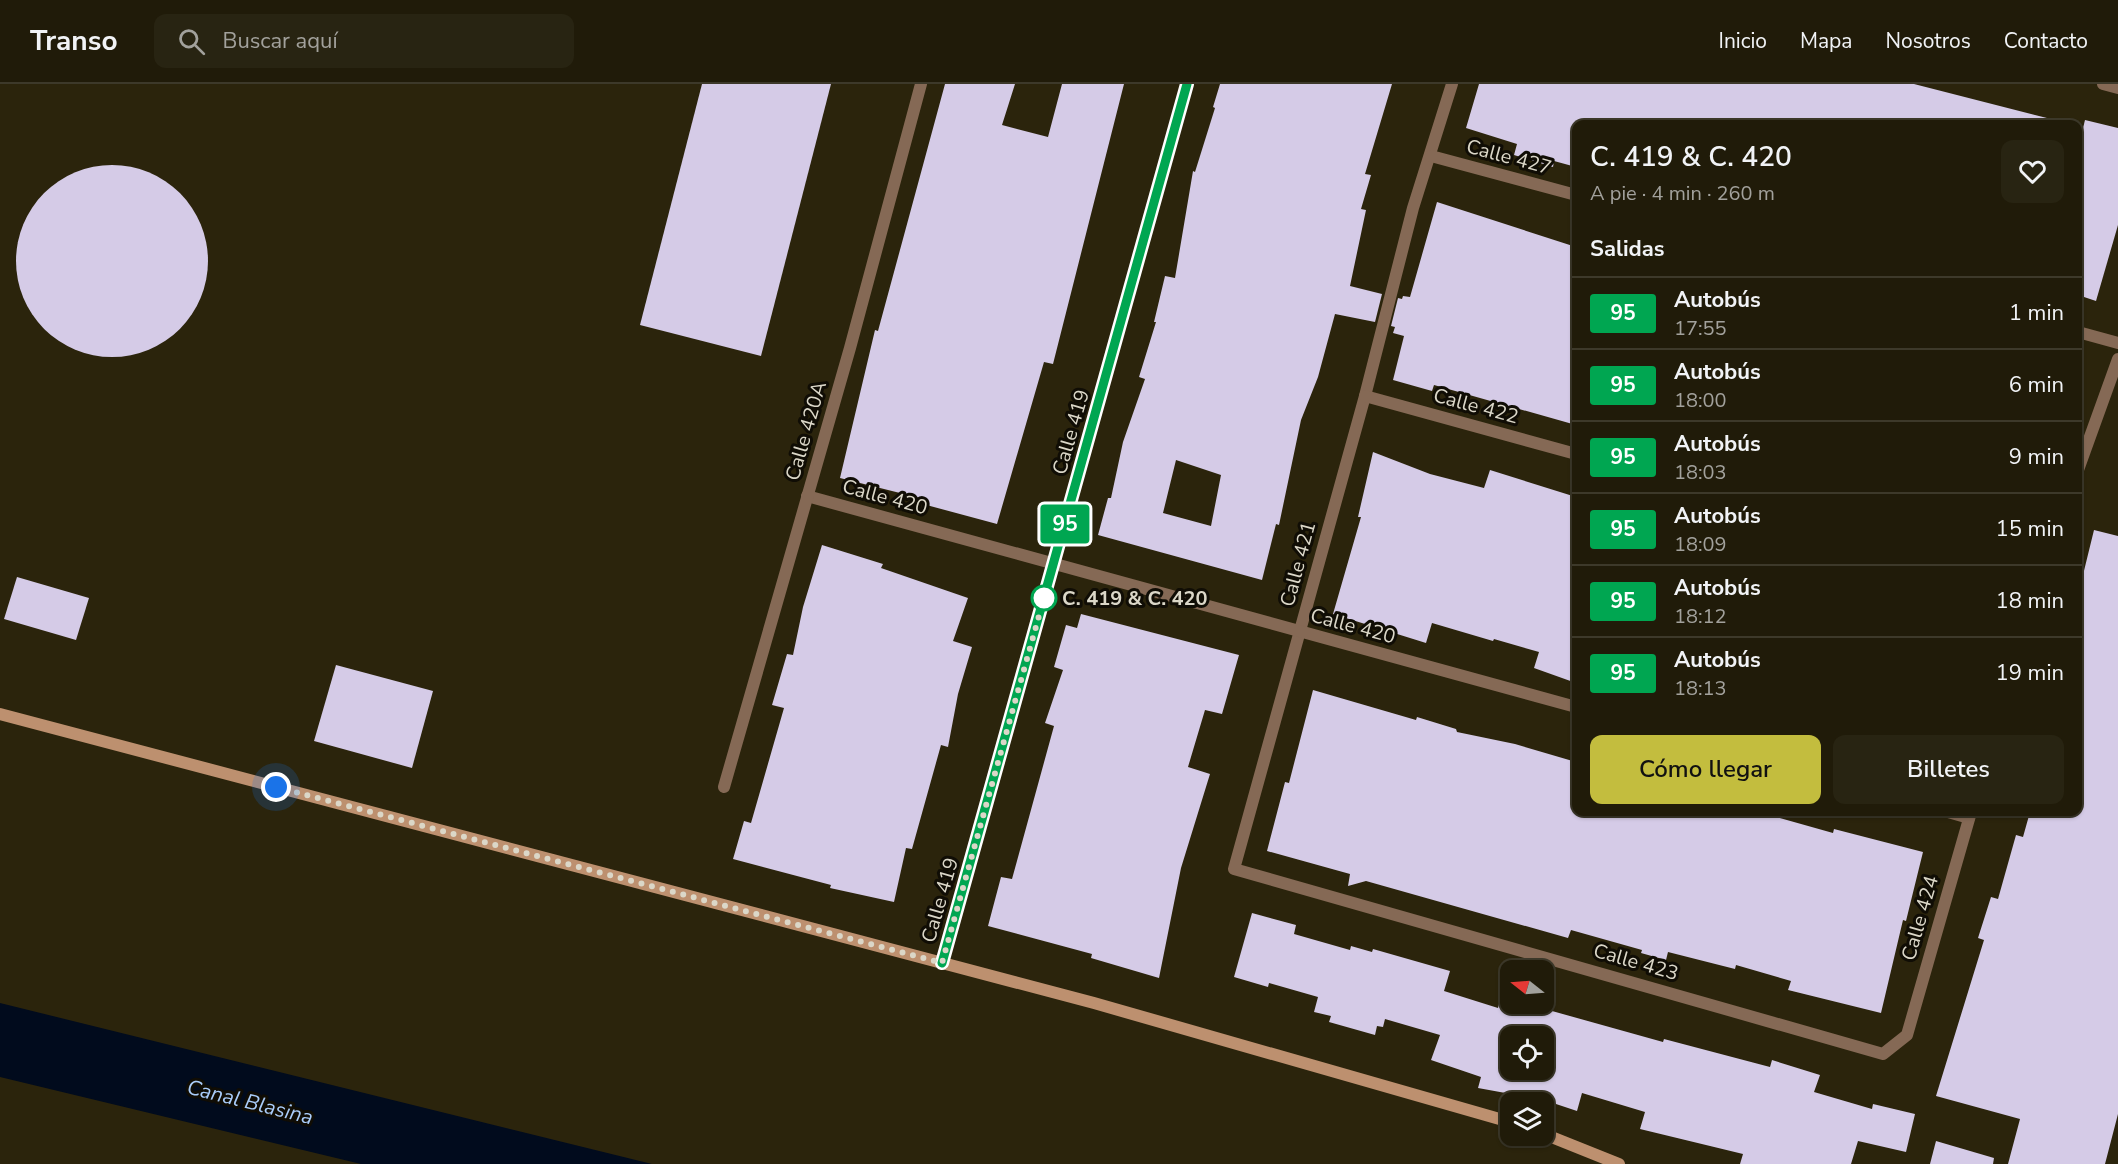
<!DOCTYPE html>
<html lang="es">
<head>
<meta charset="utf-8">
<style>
  body { margin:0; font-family:"Nunito Sans",sans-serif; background:#282412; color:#f1f3f6; height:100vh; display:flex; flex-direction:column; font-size:22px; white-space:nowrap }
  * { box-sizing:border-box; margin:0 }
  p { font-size:20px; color:#a2a19c }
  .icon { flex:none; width:33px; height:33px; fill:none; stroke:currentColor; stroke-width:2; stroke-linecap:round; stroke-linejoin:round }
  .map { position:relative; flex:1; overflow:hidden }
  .panel { position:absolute; left:1572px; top:36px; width:510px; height:696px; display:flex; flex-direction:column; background:#201b09; border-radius:12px; box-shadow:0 2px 4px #0004,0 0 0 2px #3d392a }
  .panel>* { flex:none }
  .badge { padding:0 12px; border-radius:4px; font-size:21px; line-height:39px }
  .needle { width:39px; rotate:287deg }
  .fabs { position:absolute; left:1500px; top:876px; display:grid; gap:12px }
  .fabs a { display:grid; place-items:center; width:54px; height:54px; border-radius:12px; background:#201b09; box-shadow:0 2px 4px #0004,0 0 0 2px #3d392a; font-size:30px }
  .you { position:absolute; width:30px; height:30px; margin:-15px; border:4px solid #fff; border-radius:50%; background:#1a73e8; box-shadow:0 0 0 9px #1a73e833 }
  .map>.badge { position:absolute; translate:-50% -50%; box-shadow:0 0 0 3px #fff }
  h2 { padding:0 18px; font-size:22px; line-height:54px }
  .round { display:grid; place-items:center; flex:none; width:63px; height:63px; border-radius:12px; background:#282412 }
  .summary { display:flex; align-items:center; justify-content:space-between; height:102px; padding:0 18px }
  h1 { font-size:28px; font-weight:600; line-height:45px }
  .primary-button { display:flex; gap:12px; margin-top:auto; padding:12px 18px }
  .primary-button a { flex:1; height:69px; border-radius:12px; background:#c3bd3e; color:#111; font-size:24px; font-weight:600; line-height:69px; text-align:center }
  .primary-button a+a { background:#282412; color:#f1f3f6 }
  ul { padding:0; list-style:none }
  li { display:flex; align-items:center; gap:18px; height:72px; padding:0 18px; border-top:2px solid #3d392a }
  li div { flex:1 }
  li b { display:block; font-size:22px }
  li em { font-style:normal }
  li .badge { min-width:66px; font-weight:700; text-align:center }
  header { display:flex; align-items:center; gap:36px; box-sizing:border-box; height:84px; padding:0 30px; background:#201b09; border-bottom:2px solid #3d392a }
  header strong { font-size:28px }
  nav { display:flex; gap:33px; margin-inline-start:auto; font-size:21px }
  .search { width:420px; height:54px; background:#282412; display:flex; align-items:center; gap:15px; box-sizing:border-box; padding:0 21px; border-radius:12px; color:#a2a19c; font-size:22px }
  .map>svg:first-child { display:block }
  .water { fill:#010b1d }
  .building { fill:#d5cbe7; fill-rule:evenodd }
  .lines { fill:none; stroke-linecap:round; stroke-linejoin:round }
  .street { stroke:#856955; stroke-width:12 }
  .secondary { stroke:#bd906f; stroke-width:12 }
  .line-casing { stroke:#fff; stroke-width:14 }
  .line { stroke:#00a651; stroke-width:9 }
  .walk { stroke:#dbd7c8; stroke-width:6; stroke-dasharray:0 10.8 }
  .stop-dot { fill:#fff; stroke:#00a651; stroke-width:3 }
  .labels { text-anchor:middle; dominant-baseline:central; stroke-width:6; stroke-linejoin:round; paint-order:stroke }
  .street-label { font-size:20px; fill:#dbd7c8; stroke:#100d05 }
  .stop-label { font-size:20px; font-weight:bold; fill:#dbd7c8; stroke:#100d05; text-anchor:start }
  .water-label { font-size:21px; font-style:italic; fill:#aacdfa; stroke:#100d05 }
</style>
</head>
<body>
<header>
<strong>Transo</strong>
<div class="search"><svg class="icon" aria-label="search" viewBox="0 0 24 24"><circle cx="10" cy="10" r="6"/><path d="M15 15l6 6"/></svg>Buscar aquí</div>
<nav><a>Inicio</a><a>Mapa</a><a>Nosotros</a><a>Contacto</a></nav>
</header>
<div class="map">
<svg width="2118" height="1080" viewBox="0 0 2118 1080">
  <rect width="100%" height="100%" fill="#2b240c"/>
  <path class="water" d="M0,919l652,161h-291l-361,-87z"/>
  <g class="building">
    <path d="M702,0h129l-70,272 -121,-31z"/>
    <path d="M945,0h70l-13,41 46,12 14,-53h62l-71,280 -9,-2 -47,162 -78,-21 1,-5 -80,-20 35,-148 3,1z"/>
    <path d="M1220,0h172l-27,90 6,1 -10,34 5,1 -16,76 32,8 -7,28 -40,-8 -17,63 -17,43 -22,105 -3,-1 -14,56 -164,-45 10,-37h3l12,-56 22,-63 -6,-2 17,-55h-2l11,-46 10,2 18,-107 2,1 20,-64 -2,-1zM1176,376l45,15 -10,51 -48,-13z"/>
    <path d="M1479,0h435l133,34 -1,6h-470v43l-22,-6 -1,6 -39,-12 3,-11 -51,-16z"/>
    <path d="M2085,36l33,8v97l-22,76 -18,-6v-146z"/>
    <circle cx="112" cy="177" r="96"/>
    <path d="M1437,118l139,45v178l-142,-40 -2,6 -39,-11 11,-44 -11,-3 2,-6 -4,-1 7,-28 4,1 1,-3 7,1z"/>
    <path d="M1373,368l57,22 54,14 6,-18 86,27v186l-42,-15 5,-16 -45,-13 -1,2 -61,-18 -6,20 -93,-29 28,-97h-3z"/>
    <path d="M2094,446l24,6v578l-13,50h-97l12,-45 -84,-23 48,-156 -6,-2 13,-41 7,2 18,-64 7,2 7,-25h48v-230l3,1z"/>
    <path d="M822,461l61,19 -2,4 87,30 -15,43 19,6 -14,47 -10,53 -7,-2 -29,104 -6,-1 -12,54 -64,-14 1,-3 -98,-26 11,-38 7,2 33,-115 -12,-3 15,-51 6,1 10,-48z"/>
    <path d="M17,493l72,21 -13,42 -72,-21z"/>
    <path d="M1081,530l158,41 -17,59 -17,-4 -17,57 22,7 -29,94 -22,110 -68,-20 1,-4 -104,-28 13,-49 11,2 42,-153 -9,-3 18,-53 -9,-3 12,-42 11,3z"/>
    <path d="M336,581l97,26 -21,77 -98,-27z"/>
    <path d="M1313,606l103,30 1,-3 39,12 1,3 58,12 61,18v50h183l74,21 1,-4 89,23 -17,69 -3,-1 -22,93 -93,-23 3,-9 -55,-16 -1,4 -67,-17 -2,8 -25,-7 1,-3 -71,-20 -3,8 -202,-57 -18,5 2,-12 -83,-23 18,-69 4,1z"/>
    <path d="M1252,829l44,12 -2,9 56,16 1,-4 21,6 1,-3 77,22 -6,20 54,17 6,-27 6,2v21h34v-14l11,3 -3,18 111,31 1,-3 106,28 2,-7 48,15 -6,17 58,17 1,-5 42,10 -9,38 -48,-11 -7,23h-111l3,-10 -103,-25 5,-17 -63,-19 -5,18 -33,-11 -66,-12 3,-11 -50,-17 9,-25 -55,-16 -2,8 -6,-1 -2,9 -46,-13 2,-6 -17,-4 4,-15 -49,-14 -1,4 -34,-10zM1510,952h34v34h-34z"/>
    <path d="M1936,1057l58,17 -1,6h-63z"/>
  </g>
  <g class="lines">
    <g class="street">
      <path d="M1452,0l-39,124 -48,188 -131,473 649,185 24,-19 64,-223"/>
      <path d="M2103,0l15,4"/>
      <path d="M1431,72l145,39"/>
      <path d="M2078,248l40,11"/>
      <path d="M1365,312l211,58"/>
      <path d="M2078,386l40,-111"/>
      <path d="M807,412l769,211"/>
      <path d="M724,703l126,-439 71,-264"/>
      <path d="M1948,728l21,6"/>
      <path d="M942,879l245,-879"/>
    </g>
    <g class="secondary">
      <path d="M0,630l1094,289 416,119"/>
      <path d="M1544,1050l75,30"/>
    </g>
  </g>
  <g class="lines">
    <g class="line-casing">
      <path id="line" d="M942,879l245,-879"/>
    </g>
    <use href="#line" class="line"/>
    <path class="walk" d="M276,703l666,176 102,-365"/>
  </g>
  <circle class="stop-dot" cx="1044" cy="514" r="12"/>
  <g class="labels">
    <g class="street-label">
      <text transform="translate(1509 73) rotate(15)">Calle 427</text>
      <text transform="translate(1476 322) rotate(15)">Calle 422</text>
      <text transform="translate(806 347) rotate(-74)">Calle 420A</text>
      <text transform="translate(1071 348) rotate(-74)">Calle 419</text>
      <text transform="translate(885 413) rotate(15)">Calle 420</text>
      <text transform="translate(1298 480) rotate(-75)">Calle 421</text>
      <text transform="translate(1353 542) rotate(15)">Calle 420</text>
      <text transform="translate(940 816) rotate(-74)">Calle 419</text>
      <text transform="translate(1920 834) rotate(-74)">Calle 424</text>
      <text transform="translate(1636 878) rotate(16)">Calle 423</text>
    </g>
    <g class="stop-label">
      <text x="1062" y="514">C. 419 &amp; C. 420</text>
    </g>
    <g class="water-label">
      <text transform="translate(250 1018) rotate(14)">Canal Blasina</text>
    </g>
  </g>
</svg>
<div class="fabs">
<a><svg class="needle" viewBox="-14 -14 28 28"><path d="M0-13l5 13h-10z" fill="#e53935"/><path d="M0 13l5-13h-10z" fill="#a2a19c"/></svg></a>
<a><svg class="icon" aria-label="locate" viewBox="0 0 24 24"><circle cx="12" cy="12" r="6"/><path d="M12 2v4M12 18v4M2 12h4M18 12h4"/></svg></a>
<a><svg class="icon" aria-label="layers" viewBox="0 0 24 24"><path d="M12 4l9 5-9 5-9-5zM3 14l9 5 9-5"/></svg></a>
</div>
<div class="you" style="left:276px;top:703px"></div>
<b class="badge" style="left:1065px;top:440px;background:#00a651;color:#fff">95</b>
<section class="panel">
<div class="summary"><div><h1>C. 419 &amp; C. 420</h1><p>A pie · 4 min · 260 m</p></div><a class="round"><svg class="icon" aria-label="heart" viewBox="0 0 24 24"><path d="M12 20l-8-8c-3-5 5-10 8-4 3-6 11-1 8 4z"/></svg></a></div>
<h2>Salidas</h2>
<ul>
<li><span class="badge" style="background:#00a651;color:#fff">95</span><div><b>Autobús</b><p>17:55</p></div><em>1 min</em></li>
<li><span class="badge" style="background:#00a651;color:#fff">95</span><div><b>Autobús</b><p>18:00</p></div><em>6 min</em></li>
<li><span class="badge" style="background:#00a651;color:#fff">95</span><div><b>Autobús</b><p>18:03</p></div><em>9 min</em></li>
<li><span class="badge" style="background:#00a651;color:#fff">95</span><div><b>Autobús</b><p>18:09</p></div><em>15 min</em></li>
<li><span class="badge" style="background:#00a651;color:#fff">95</span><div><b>Autobús</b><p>18:12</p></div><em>18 min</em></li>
<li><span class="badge" style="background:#00a651;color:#fff">95</span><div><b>Autobús</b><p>18:13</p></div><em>19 min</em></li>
</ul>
<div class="primary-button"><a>Cómo llegar</a><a>Billetes</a></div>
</section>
</div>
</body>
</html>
